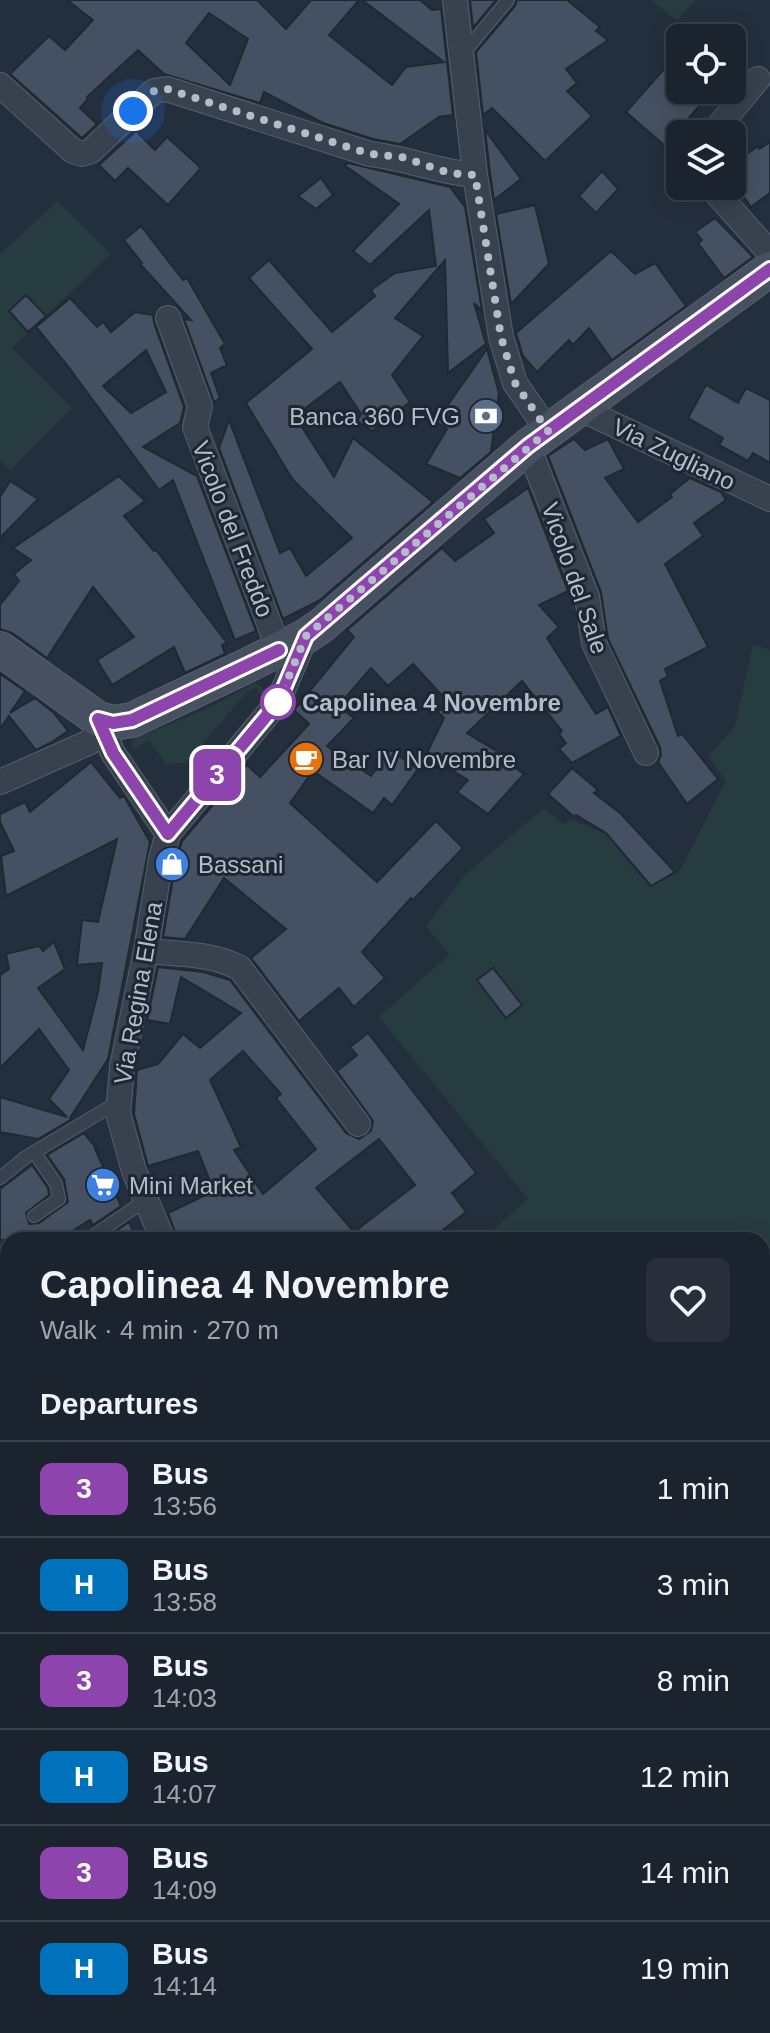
<!DOCTYPE html>
<html lang="en">
<head>
<meta charset="utf-8">
<style>
  body { margin:0; font-family:Helvetica,sans-serif; background:#282f3a; color:#f1f3f6; height:100vh; display:flex; flex-direction:column; font-size:30px; white-space:nowrap }
  * { box-sizing:border-box; margin:0 }
  p { font-size:26px; color:#a0a4aa }
  .icon { flex:none; width:44px; height:44px; fill:none; stroke:currentColor; stroke-width:2; stroke-linecap:round; stroke-linejoin:round }
  .map { position:relative; flex:1; overflow:hidden }
  .details { position:absolute; left:0px; top:1232px; width:770px; height:802px; display:flex; flex-direction:column; background:#1b232e; border-radius:24px 24px 0 0; box-shadow:0 4px 20px #0003,0 0 0 2px #39404a }
  .details>* { flex:none }
  .badge { padding:0 16px; border-radius:12px; font-size:28px; line-height:52px }
  .fabs { position:absolute; left:666px; top:24px; display:grid; gap:16px }
  .fabs a { display:grid; place-items:center; width:80px; height:80px; border-radius:12px; background:#1b232e; box-shadow:0 4px 20px #0003,0 0 0 2px #39404a; font-size:40px }
  .you { position:absolute; width:40px; height:40px; margin:-20px; border:6px solid #fff; border-radius:50%; background:#1a73e8; box-shadow:0 0 0 12px #1a73e833 }
  .map>.badge { position:absolute; translate:-50% -50%; box-shadow:0 0 0 4px #fff }
  h2 { padding:0 40px; font-size:30px; line-height:72px }
  .round { display:grid; place-items:center; flex:none; width:84px; height:84px; border-radius:12px; background:#282f3a }
  .head { display:flex; align-items:center; justify-content:space-between; height:136px; padding:0 40px }
  h1 { font-size:38px; font-weight:700; line-height:60px }
  ul { padding:0; list-style:none }
  li { display:flex; align-items:center; gap:24px; height:96px; padding:0 40px; border-top:2px solid #39404a }
  li div { flex:1 }
  li b { display:block; font-size:30px }
  li em { font-style:normal }
  li .badge { min-width:88px; font-weight:700; text-align:center }
  .map>svg:first-child { display:block }
  .green { fill:#263c3f }
  .building { fill:#455162; stroke:#1f2835; stroke-width:2; fill-rule:evenodd }
  .lines { fill:none; stroke-linecap:round; stroke-linejoin:round }
  .lane-casing { stroke:#565f6c; stroke-width:14 }
  .street-casing { stroke:#565f6c; stroke-width:26 }
  .secondary-casing { stroke:#565f6c; stroke-width:36 }
  .lane { stroke:#38414e; stroke-width:12 }
  .street { stroke:#38414e; stroke-width:24 }
  .secondary { stroke:#465061; stroke-width:34 }
  .line-casing { stroke:#fff; stroke-width:18 }
  .line { stroke:#8e44ad; stroke-width:12 }
  .walk { stroke:#b4bcc9; stroke-width:8; stroke-dasharray:0 14.4 }
  .stop-dot { fill:#fff; stroke:#8e44ad; stroke-width:4 }
  .labels { text-anchor:middle; dominant-baseline:central; stroke-width:6; stroke-linejoin:round; paint-order:stroke }
  .poi-label { font-size:24px; fill:#b4bcc9; stroke:#1d2633; text-anchor:start }
  .street-label { font-size:24px; fill:#b4bcc9; stroke:#1d2633 }
  .stop-label { font-size:24px; font-weight:bold; fill:#b4bcc9; stroke:#1d2633; text-anchor:start }
</style>
</head>
<body>
<div class="map">
<svg width="770" height="2033" viewBox="0 0 770 2033">
  <rect width="100%" height="100%" fill="#242f3e"/>
  <g class="green">
    <path d="M651,0h44l-18,21z"/>
    <path d="M58,201l53,53 -99,94 60,59 -61,63 -11,-9v-207z"/>
    <path d="M753,645l17,5v798l-8,-10v-198h-281l47,-41 -149,-182 70,-62 -23,-29 39,-51 79,-67 20,16 7,-5 35,15 44,53 29,-15 47,-91 -18,-25 27,-30z"/>
    <path d="M254,683l8,4 2,15 -7,-15 -11,6 -60,70 -20,1 -17,-24 -16,10 -1,-9 5,-4c40,-15 80,-31 117,-54z"/>
    <path d="M762,1443l8,10v168l-8,7z"/>
    <path d="M0,1506l8,10v243l-8,-11z"/>
  </g>
  <g class="building">
    <path d="M67,0h190l29,29 25,-29h48l-30,35 63,50 14,-18 38,-5 -82,-62h58l12,10 9,-1 12,106 -14,2 -39,27 -27,-5 -50,-16 -59,-31 -4,11 -96,-29 -26,-24 -51,47 1,2 -8,9 17,16 -15,14 -72,-64 39,-38 16,14 28,-30zM209,13l39,26 -18,46 -44,-42z"/>
    <path d="M470,0h26l-23,28z"/>
    <path d="M517,0h50l33,27 -4,4 12,9 -42,29 11,14 -10,8 25,25 -47,45 -53,-53 -9,7 -7,-63 39,-46z"/>
    <path d="M680,51v39h33l-48,56 -39,-34z"/>
    <path d="M485,130l36,49 -27,21 -4,-27z"/>
    <path d="M136,131l19,19 12,-13 34,31 -33,37 -40,-37 -13,13 -16,-16z"/>
    <path d="M770,142v51l-19,14 -19,-27v-15l26,-19 1,3z"/>
    <path d="M348,163l102,24 15,20 17,104 -8,-8 12,41 -38,29 -3,-113 -50,58 28,18 -31,39 18,27 -38,29 -15,-10 4,-7 -21,-32 -45,34 39,61 19,-39 80,64 -113,98 -37,19 -64,-171 10,-28 51,133 10,-5 16,28 46,-38 -59,-58 -47,-77 66,-54 -63,-71 20,-18 63,72 43,-36 -4,-6 24,-17 41,-7 -7,-56 -59,55 -17,-14 46,-47 -55,-39z"/>
    <path d="M602,171l16,18 -22,24 -17,-17z"/>
    <path d="M321,178l12,17 -17,14 -18,-13z"/>
    <path d="M535,205l14,59 -38,40 -15,-90z"/>
    <path d="M715,218l38,39 -29,21 -26,-35 4,-3 -7,-8z"/>
    <path d="M141,226l42,54 4,-2 38,66 -5,4 7,17 -16,8 9,25 -6,4 -30,-83 7,1 -51,-56 2,-1 -18,-23z"/>
    <path d="M611,251l24,23 20,-11 31,43 -74,54 -23,-32 -16,17 -4,-5 -32,32 -14,-16 -7,-23z"/>
    <path d="M26,295l20,21 -18,16 -19,-21z"/>
    <path d="M70,298l27,29 6,-5 8,10 24,-20 18,3 1,8 30,84 -4,16 -37,24 54,29 59,155 -21,9 -62,-160 -14,10 -92,-125 -31,-38zM146,350l20,42 -35,21 -28,-27z"/>
    <path d="M487,349l12,44 -8,59 -31,26 -34,-14 21,-35 -11,-7z"/>
    <path d="M706,385l32,18 8,-15 24,12v63l-17,-10 -5,8 -29,-16 4,-7 -35,-20z"/>
    <path d="M574,439l11,11 23,-11 16,30 -19,9 33,44 34,-25 -2,-3 20,-16 31,14 5,8 -32,23 9,13 -38,28 43,83 -43,22 3,7 -8,5 18,55 4,-2 36,45 -31,25 -29,-42 3,-7 -1,-8 -52,-108 -7,-47 -53,-136z"/>
    <path d="M119,476l26,25 -21,15 30,35 2,-1 71,93 -5,2 3,9 -40,19 -11,-26 -62,38 -15,-25 37,-23 -41,-50 -46,71 -35,-25 -12,-4v-24l19,-24 -5,-7 17,-14 -18,-12z"/>
    <path d="M10,481l28,18 -38,39v-41z"/>
    <path d="M528,488l40,103 -29,14 20,22 -12,11 49,76 12,-7 13,29 -49,27 -13,-14 7,-6 -7,-9 3,-3 -40,-50 -55,52 31,19 -1,2 27,20 -36,40 -31,-22 11,-12 -42,-25 18,-37 -6,-6 11,-9 -36,-39 -25,22 -17,-18 -33,38 16,12 -27,28 44,30 19,-26 28,19 -26,36 -8,-7 -11,15 -60,-42 -23,32 87,79 59,-61 27,27 -50,52 -2,-2 -49,54 23,26 -31,29 -15,-19 -40,33 -48,-63 35,-29 -62,-51 -39,61 -22,-2 13,-76 6,-20 65,-76 13,12 49,-53 -15,-14 60,-73 -7,-7 95,-82 13,13 39,-28 -10,-14z"/>
    <path d="M0,674l25,17 -15,22 25,-15 18,14 15,19 -16,11 -16,8 -27,-34 -9,13z"/>
    <path d="M91,762l29,36 4,-2 26,46 -42,217 -38,59 2,1 -34,20 -38,-7v-35l67,20 -18,-18 20,-29 -30,-41 -39,39v-93l9,-6 -3,-15 33,-8 4,5 11,-9 11,27 -27,19 45,62 15,-58 4,-29 -25,2 5,-45 16,2 19,-83 -111,57 -5,-40 13,-5 -14,-29v-8l25,-12 5,10z"/>
    <path d="M572,768l26,22 -4,3 26,20 55,59 -24,14 -45,-53 -30,-18 -2,2 -26,-23z"/>
    <path d="M158,967l45,5 27,8 116,153 13,6 12,-8 2,-10 -36,-50 20,-16 -7,-8 18,-14 108,140 -24,20 14,19 -36,28h-252l-10,-27 46,-22 -16,-40 -50,15 -14,-52 3,-44 21,-6 25,-30 17,14 41,-35 -60,-36 -11,47 -23,-4zM243,1051l38,43 -5,4 40,51 -53,45 -29,-44 7,-3 -31,-67zM379,1139l36,46 -61,47 -38,-44z"/>
    <path d="M493,968l29,37 -16,13 -29,-38z"/>
    <path d="M84,1133l13,16h-2l26,57 -28,19 -3,-5 -32,20h-58v-51l32,-24 16,23 1,7 -23,18 3,11 10,-1 29,-21 -4,-23 -17,-24z"/>
    <path d="M129,1222l8,18 -33,-1z"/>
  </g>
  <g class="lines">
    <g class="lane-casing">
      <g id="lane">
        <path d="M462,55l46,-55"/>
        <path d="M0,1178l26,-21 92,-55"/>
        <path d="M34,1216l25,-17 -3,-15 -22,-32"/>
        <path d="M87,1240l59,-40"/>
      </g>
    </g>
    <g class="street-casing">
      <g id="street">
        <path d="M455,0l20,175 26,162 14,46 33,48"/>
        <path d="M0,85l73,66 9,3 9,-3 63,-60 13,-2 203,65c36,4 69,18 105,21"/>
        <path d="M712,134l46,-55"/>
        <path d="M710,186l60,67"/>
        <path d="M168,318l32,88 -5,21 84,223"/>
        <path d="M579,408l191,91"/>
        <path d="M528,446l59,151 7,46 52,110"/>
        <path d="M98,719l15,34 55,81"/>
        <path d="M0,782l90,-40 6,-9 2,-14"/>
        <path d="M146,951c32,3 65,2 94,17l118,156"/>
        <path d="M163,1240l-29,-69 -16,-58 4,-46 24,-116 15,-93 7,-24 110,-132 28,-66"/>
        <path d="M0,1907l8,-5"/>
        <path d="M599,2026l2,7"/>
      </g>
    </g>
    <g class="secondary-casing">
      <path id="secondary" d="M0,649l98,70 15,4 19,-3 110,-52 64,-32 15,-10 207,-180 242,-177"/>
    </g>
    <use href="#lane" class="lane"/>
    <use href="#street" class="street"/>
    <use href="#secondary" class="secondary"/>
  </g>
  <g class="lines">
    <g class="line-casing">
      <path id="line" d="M279,650l-147,70 -19,3 -15,-4 15,34 55,81 110,-132 28,-66 222,-190 242,-177"/>
    </g>
    <use href="#line" class="line"/>
    <path class="walk" d="M133,111l21,-20 13,-2 203,65 32,3 47,16 26,2 26,162 14,46 33,48 -242,205 -28,66"/>
  </g>
  <defs>
    <g id="bank-disc" transform="scale(1.8)"><circle r="9.5" fill="#5c6f8a" stroke="#1d2633"/><path d="M-6-4H6V4H-6ZM0-2.3a2.3 2.3 0 1 0 0 4.6a2.3 2.3 0 1 0 0-4.6Z" fill="#fff"/></g>
    <g id="cafe-disc" transform="scale(1.8)"><circle r="9.5" fill="#e8710a" stroke="#1d2633"/><path d="M-5.5-4.5H6V0H3Q3 3.5 0 3.5H-2.5Q-5.5 3.5-5.5 0ZM3-3.2v2h1.7v-2ZM-6 4.5H4V6H-6Z" fill="#fff"/></g>
    <g id="shop-disc" transform="scale(1.8)"><circle r="9.5" fill="#3f7fe0" stroke="#1d2633"/><path d="M-5-2.5h2.3a2.7 3.5 0 0 1 5.4 0H5L5.5 6h-11ZM-1.5-2.5h3a1.5 2.3 0 0 0-3 0Z" fill="#fff"/></g>
    <g id="supermarket-disc" transform="scale(1.8)"><circle r="9.5" fill="#3f7fe0" stroke="#1d2633"/><path d="M-6-5.5h2.5l.6 2H6L4.5 2H-2.5L-4.4-4H-6ZM-1.5 3.2a1.3 1.3 0 1 0 .1 0ZM3 3.2a1.3 1.3 0 1 0 .1 0Z" fill="#fff"/></g>
  </defs>
  <g fill-rule="evenodd">
    <use href="#bank-disc" x="486" y="416"/>
    <use href="#cafe-disc" x="306" y="759"/>
    <use href="#shop-disc" x="172" y="864"/>
    <use href="#supermarket-disc" x="103" y="1185"/>
  </g>
  <circle class="stop-dot" cx="278" cy="702" r="16"/>
  <g class="labels">
    <g class="poi-label">
      <text x="460" y="416" text-anchor="end">Banca 360 FVG</text>
      <text x="332" y="759">Bar IV Novembre</text>
      <text x="198" y="864">Bassani</text>
      <text x="129" y="1185">Mini Market</text>
    </g>
    <g class="street-label">
      <text transform="translate(674 454) rotate(26)">Via Zugliano</text>
      <text transform="translate(233 529) rotate(69)">Vicolo del Freddo</text>
      <text transform="translate(575 578) rotate(71)">Vicolo del Sale</text>
      <text transform="translate(138 993) rotate(-80)">Via Regina Elena</text>
    </g>
    <g class="stop-label">
      <text x="302" y="702">Capolinea 4 Novembre</text>
    </g>
  </g>
</svg>
<div class="fabs">
<a><svg class="icon" aria-label="locate" viewBox="0 0 24 24"><circle cx="12" cy="12" r="6"/><path d="M12 2v4M12 18v4M2 12h4M18 12h4"/></svg></a>
<a><svg class="icon" aria-label="layers" viewBox="0 0 24 24"><path d="M12 4l9 5-9 5-9-5zM3 14l9 5 9-5"/></svg></a>
</div>
<div class="you" style="left:133px;top:111px"></div>
<b class="badge" style="left:217px;top:775px;background:#8e44ad;color:#fff">3</b>
<section class="details">
<div class="head"><div><h1>Capolinea 4 Novembre</h1><p>Walk · 4 min · 270 m</p></div><a class="round"><svg class="icon" aria-label="heart" viewBox="0 0 24 24"><path d="M12 20l-8-8c-3-5 5-10 8-4 3-6 11-1 8 4z"/></svg></a></div>
<h2>Departures</h2>
<ul>
<li><span class="badge" style="background:#8e44ad;color:#fff">3</span><div><b>Bus</b><p>13:56</p></div><em>1 min</em></li>
<li><span class="badge" style="background:#0072bc;color:#fff">H</span><div><b>Bus</b><p>13:58</p></div><em>3 min</em></li>
<li><span class="badge" style="background:#8e44ad;color:#fff">3</span><div><b>Bus</b><p>14:03</p></div><em>8 min</em></li>
<li><span class="badge" style="background:#0072bc;color:#fff">H</span><div><b>Bus</b><p>14:07</p></div><em>12 min</em></li>
<li><span class="badge" style="background:#8e44ad;color:#fff">3</span><div><b>Bus</b><p>14:09</p></div><em>14 min</em></li>
<li><span class="badge" style="background:#0072bc;color:#fff">H</span><div><b>Bus</b><p>14:14</p></div><em>19 min</em></li>
</ul>
</section>
</div>
</body>
</html>
